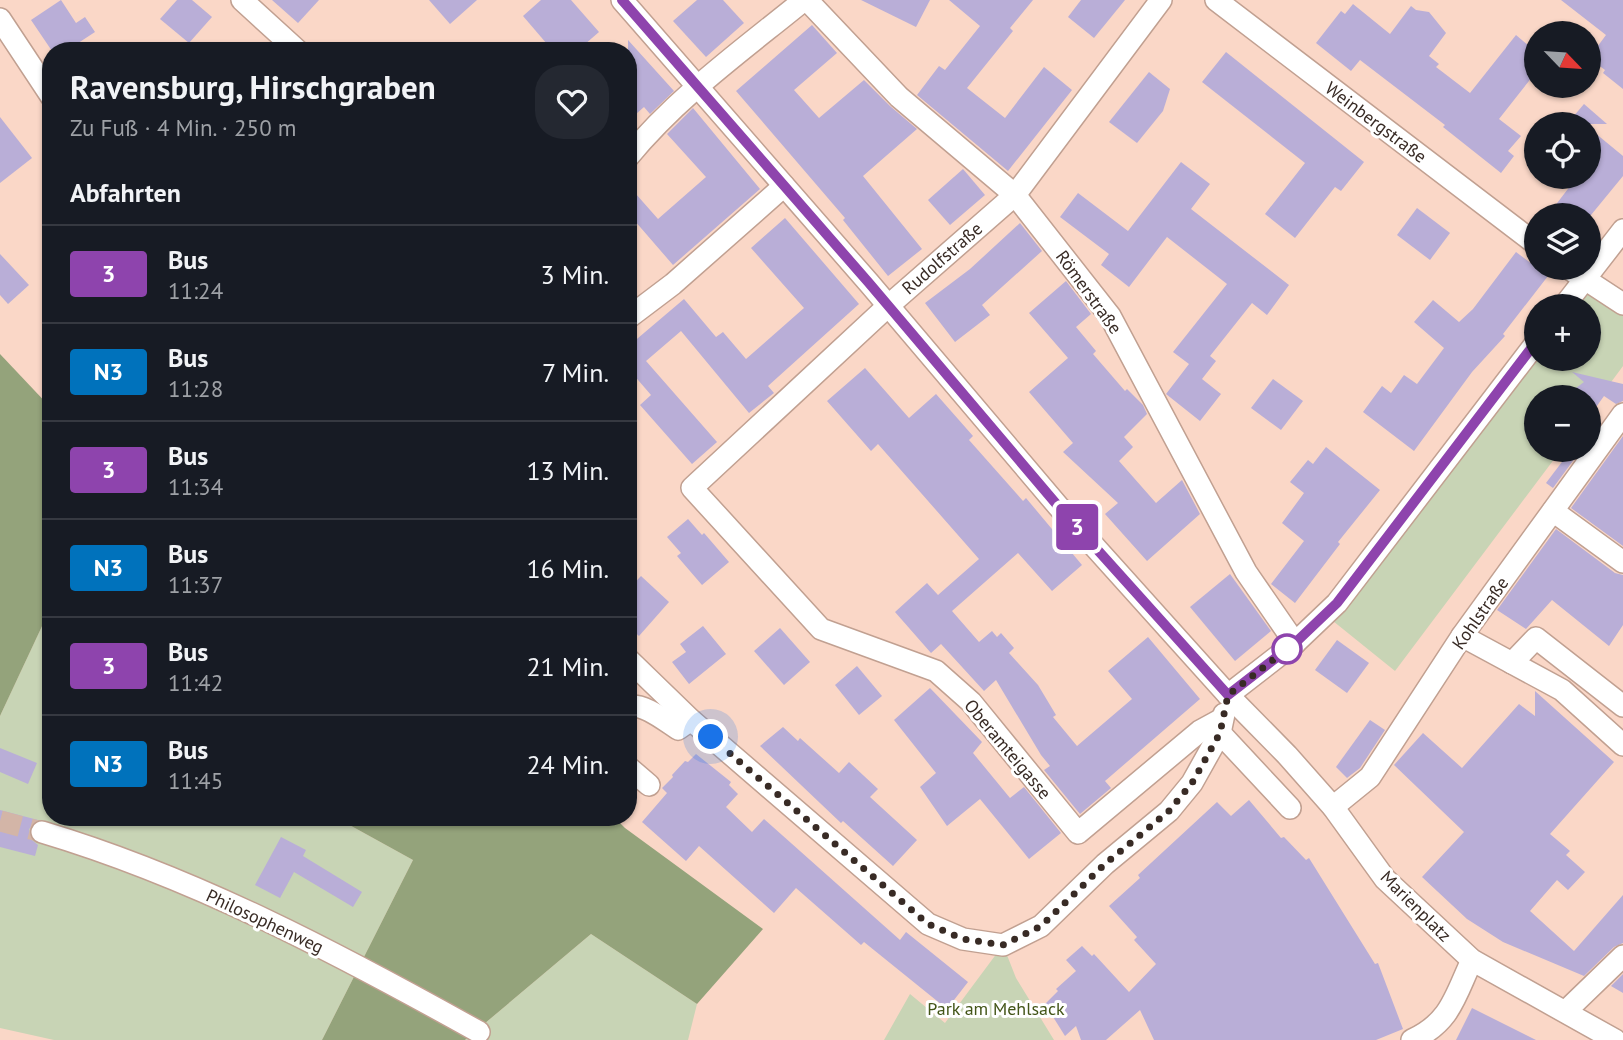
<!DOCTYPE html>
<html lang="de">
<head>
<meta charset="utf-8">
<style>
  body { margin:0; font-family:"PT Sans",sans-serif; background:#242831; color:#f1f3f6; height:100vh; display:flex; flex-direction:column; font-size:26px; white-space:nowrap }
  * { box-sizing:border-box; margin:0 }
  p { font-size:23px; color:#9ea1a6 }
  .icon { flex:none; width:38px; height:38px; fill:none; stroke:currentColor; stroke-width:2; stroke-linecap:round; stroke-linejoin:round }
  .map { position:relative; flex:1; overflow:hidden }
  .drawer { position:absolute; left:42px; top:42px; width:595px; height:784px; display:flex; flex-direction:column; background:#171b24; border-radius:28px; box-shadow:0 2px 5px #0004 }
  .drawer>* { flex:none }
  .badge { padding:0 14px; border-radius:5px; font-size:24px; line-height:46px }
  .needle { width:46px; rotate:115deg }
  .controls { position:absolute; left:1524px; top:21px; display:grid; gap:14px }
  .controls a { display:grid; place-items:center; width:77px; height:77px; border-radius:50%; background:#171b24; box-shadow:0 2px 5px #0004; font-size:35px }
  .you { position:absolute; width:35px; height:35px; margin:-18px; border:5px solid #fff; border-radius:50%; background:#1a73e8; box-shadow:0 0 0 10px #1a73e833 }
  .map>.badge { position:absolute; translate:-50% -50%; box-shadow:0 0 0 4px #fff }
  h2 { padding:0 28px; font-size:26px; line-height:63px }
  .round { display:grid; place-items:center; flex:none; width:74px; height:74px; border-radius:28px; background:#242831 }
  .overview { display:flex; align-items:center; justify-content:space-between; height:119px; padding:0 28px }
  h1 { font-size:33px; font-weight:600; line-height:52px }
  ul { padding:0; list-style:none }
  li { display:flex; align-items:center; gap:21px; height:98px; padding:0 28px; border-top:2px solid #363941 }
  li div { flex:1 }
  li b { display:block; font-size:26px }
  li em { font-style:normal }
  li .badge { min-width:77px; font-weight:700; text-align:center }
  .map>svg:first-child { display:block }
  .green { fill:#c8d4b5 }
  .forest { fill:#94a37b }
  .building { fill:#b9aed7 }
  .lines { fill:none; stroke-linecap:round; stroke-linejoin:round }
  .minor-tunnel { stroke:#d3b5a7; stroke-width:21; stroke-dasharray:21 10; stroke-linecap:butt }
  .minor-casing { stroke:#c1a091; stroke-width:24 }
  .minor { stroke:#fff; stroke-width:21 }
  .line-casing { stroke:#fff; stroke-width:16 }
  .line { stroke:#8e44ad; stroke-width:10 }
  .walk { stroke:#382b25; stroke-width:7; stroke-dasharray:0 12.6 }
  .stop-dot { fill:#fff; stroke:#8e44ad; stroke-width:3.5 }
  .labels { text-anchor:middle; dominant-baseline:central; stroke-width:6; stroke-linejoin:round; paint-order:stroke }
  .street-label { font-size:18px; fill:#382b25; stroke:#fff }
  .park-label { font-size:18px; fill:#435518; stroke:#fff }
</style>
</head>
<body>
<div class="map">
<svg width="1623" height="1040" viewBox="0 0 1623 1040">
  <rect width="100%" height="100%" fill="#fad7c7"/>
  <g class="green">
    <path d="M1586,287l37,24v55l-34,46v-15h-53v53h25l-166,221 -62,-50 203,-262h53v-53h-18z"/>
    <path d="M51,607v210h284l78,43 -91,180h-268l-54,-12v-312z"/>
    <path d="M591,934l106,70 -9,36h-223z"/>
    <path d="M1003,945l13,33 38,62h-170l26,-46 35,29z"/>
  </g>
  <g class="forest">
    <path d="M0,354l51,54v199l-51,109z"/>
    <path d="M335,817h279l11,11 138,101 -66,75 -106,-70 -126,106h-143l91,-180z"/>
  </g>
  <g class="building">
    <path d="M61,0l15,23 9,-6 10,15 -29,19h-14l-21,-31z"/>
    <path d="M177,0h15l20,17 -23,26 -29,-24z"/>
    <path d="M272,0h47l-21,23z"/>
    <path d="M429,0h48l-27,24z"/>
    <path d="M541,0h30l28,32 -22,19h-24l-30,-35z"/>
    <path d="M697,0h26l21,23 -38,34 -33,-36z"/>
    <path d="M861,0h69l-14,27z"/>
    <path d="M949,0h84l-23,28 3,3 -46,57 38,30 39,-51 28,23 -64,81 -91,-76 22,-29 6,4 35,-44z"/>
    <path d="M1081,0h44l-31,38 -26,-21z"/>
    <path d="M1561,0h62v89l-20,-16 2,-3 -16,-12 17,-23z"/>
    <path d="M1353,4l37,30 21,-28 5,4 13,2 17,21 -17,23 10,8 -3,3 34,26 46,-58 20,17v20l-37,47 22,17 -13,15 6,5 -13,17 -58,-46 2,-2 -85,-65 -9,11 -35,-28 25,-32 4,3z"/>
    <path d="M812,25l25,28 -43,37 25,28 45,-38 26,26 27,23 -54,47 59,73 -34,27 -45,-56 2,-2 -109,-127z"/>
    <path d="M628,40l46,51 -24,23 -6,-7 -16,14z"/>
    <path d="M1226,52l138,110 -23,29 -6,-4 -40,51 -30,-24 40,-51 -103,-81z"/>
    <path d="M1149,72l21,17 -7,22 -26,32 -28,-21z"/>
    <path d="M1584,104l23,20h-40z"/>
    <path d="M693,108l67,81 -87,76 -45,-52v-28l30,34 48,-42 -39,-43z"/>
    <path d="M0,117l32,41 -32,25z"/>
    <path d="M1589,128l34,28v20l-32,39h-43l29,-38h12z"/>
    <path d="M1181,162l29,22 -19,25 98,76 -22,30 -15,-12 -42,53 6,5 -14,18 19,15 -21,27 -34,-27 23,-30 -16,-12 54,-68 -60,-47 -38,50 -28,-22 8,-11 -49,-37 18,-24 50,38z"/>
    <path d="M963,169l22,26 -35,30 -22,-25z"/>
    <path d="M1417,208l33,25 -20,27 -33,-25z"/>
    <path d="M785,218l74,86 -91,82 6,7 -25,20 -68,-82 -35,30 71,81 -25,22 -52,-59 11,-10 -19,-22 -4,3v-35l3,3 53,-45 32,38 7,-5 23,27 58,-51 -53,-60z"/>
    <path d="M1020,223l22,28 -60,54 8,10 -35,27 -30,-39 45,-34z"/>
    <path d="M1516,252l32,24 -45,58 2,2 -33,36 -58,79 -51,-39 19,-26 9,7 13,-18 13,9 27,-36 -30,-26 19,-22 26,22 14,-13z"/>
    <path d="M0,254l29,31 -21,19 -8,-9z"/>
    <path d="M1066,281l25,33 -15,13 20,24 -3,3 32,37 2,-2 16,16 4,9 -23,23 9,10 -14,14 37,42 26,-23 18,34 -53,47 -42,-47 13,-11 -55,-51 10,-9 -44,-51 39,-34 -39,-45z"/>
    <path d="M865,368l44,50 27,-24 37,42 -4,4 54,61 3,-3 56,67 -30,26 -34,-38 -66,58 27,31 13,-11 5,6 4,-4 13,15 -5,5 29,32 18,30 -3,2 24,29 55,-47 -24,-28 40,-34 52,62 -95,82 6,7 -31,26 -36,-44 6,-4 -9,-11 -45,-75 -12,11 -43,-47 -10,9 -36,-41 32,-29 11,12 41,-36 -101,-115 -7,7 -44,-50z"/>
    <path d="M1572,372l51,12v17l-7,3 -12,-8 -15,21v-20h-25l20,-15z"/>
    <path d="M1273,379l30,22 -22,29 -30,-22z"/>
    <path d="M1623,436v110l-52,-38z"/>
    <path d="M1326,447l54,43 -42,52 2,2 -45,59 -24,-19 33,-43 -22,-18 22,-30 -14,-11 18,-22 5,4z"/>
    <path d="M1571,450h10l-28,38 -7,-5z"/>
    <path d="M688,519l14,16 2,-2 25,29 -27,23 -25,-29 4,-3 -14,-16z"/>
    <path d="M1556,529l59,44 8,2v50l-14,21 -57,-46 -26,29 -29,-19z"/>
    <path d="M1230,574l41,57 -36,30 -45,-54z"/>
    <path d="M641,576l28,26 -30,34 -11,-10v-36z"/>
    <path d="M703,626l23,28 -37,30 -17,-22 14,-10 -6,-8z"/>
    <path d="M780,628l30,34 -26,23 -30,-34z"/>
    <path d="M1337,640l32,23 -22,30 -32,-23z"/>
    <path d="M857,666l25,30 -23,19 -24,-30z"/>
    <path d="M930,688l52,54 -9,11 37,45 14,-11 37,46 -32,26 -49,-60 -33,27 -27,-39 16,-14 -42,-53z"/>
    <path d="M1535,691l79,71 -64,72 20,17 -4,4 19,17 -17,18 -11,-10 -27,31 44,40 49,-56v48l-9,4 -30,29 -81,-34 -36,-23 -45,-42 42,-45 -70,-67 29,-32 39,35 57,-64 16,12z"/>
    <path d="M1370,720l15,10 -25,38 -13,10 -11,-11z"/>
    <path d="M783,727l15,14 2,-3 39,35 10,-11 29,27 -8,8 47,43 -24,26 -50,-45 -2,2 -81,-77z"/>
    <path d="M0,748l37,15 -9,21 -28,-12z"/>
    <path d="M696,754l35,28 -2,3 9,9 -12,13 26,25 12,-13 136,121 6,-8 62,50 -21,27 -83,-67 -3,3 -65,-57 -22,25 -75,-67 -13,15 -44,-39 25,-29 -5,-5 11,-11 -1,-2 13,-14 3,1z"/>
    <path d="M1249,800l32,38 3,-1 22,23 3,-2 66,106 3,-1 25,66 -27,11h-222l-14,-30 -34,30h-25l-5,-14 -11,10 -20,-32 13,-13 -2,-2 20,-18 -10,-11 16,-14 10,10 2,-2 35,38 27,-28 -22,-24 3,-3 -28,-31 31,-28 -2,-3 79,-73 14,14z"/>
    <path d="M0,810l38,10 -9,9 3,11 6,5 -3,11 -35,-9z"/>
    <path d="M281,837l25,13 -3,6 59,36 -9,15 -59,-35 -14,26 -25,-13z"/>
    <path d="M1623,974v19l-12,-7z"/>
    <path d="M1472,1008l64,32h-80z"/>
  </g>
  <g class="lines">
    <path class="minor-tunnel" d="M0,821l42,11"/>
    <g class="minor-casing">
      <g id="minor">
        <path d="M242,0l56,51"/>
        <path d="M622,0l247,283 189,223 170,189 59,60 46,52 52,72 87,81 143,80"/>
        <path d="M807,0l92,97 116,98 95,121 136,256 49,71"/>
        <path d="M1161,0l-146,195 -127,111 -196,182 129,141 115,42 35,31 107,131 122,-102 22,-12"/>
        <path d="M1216,0l320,244"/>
        <path d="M0,19l51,77"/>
        <path d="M628,157c50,-61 116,-108 176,-157"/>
        <path d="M1568,268l55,36"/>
        <path d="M1564,306l59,-76"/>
        <path d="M628,318l45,-34 111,-98"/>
        <path d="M1553,511l70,51"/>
        <path d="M1462,636l50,27 24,-25 87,68"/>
        <path d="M628,659l63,61 237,204 35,15 40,6 38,-19 64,-62 64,-53 23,-28 28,-50 4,-19"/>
        <path d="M1512,663l50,27 61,55"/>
        <path d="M1228,695l67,-52 42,-40 199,-260"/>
        <path d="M628,706c17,-2 36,14 50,23l13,-9"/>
        <path d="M1220,733l70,75"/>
        <path d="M628,767l21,18"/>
        <path d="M1333,807l37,-30 92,-141 161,-222"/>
        <path d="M42,832c154,46 297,122 437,200"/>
        <path d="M1566,1011l57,-55"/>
        <path d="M1412,1040c39,-18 43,-44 60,-80"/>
      </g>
    </g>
    <use href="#minor" class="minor"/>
  </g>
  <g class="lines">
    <g class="line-casing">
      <path id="line" d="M622,0l247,283 189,223 170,189 67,-52 42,-40 199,-261"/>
    </g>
    <use href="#line" class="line"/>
    <path class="walk" d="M711,737l217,187 35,15 40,6 38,-19 64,-62 64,-53 23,-28 28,-50 8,-38 67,-52 -8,6"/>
  </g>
  <circle class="stop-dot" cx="1287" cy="649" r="14"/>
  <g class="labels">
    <g class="street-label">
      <text transform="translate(1376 122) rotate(37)">Weinbergstraße</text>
      <text transform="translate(942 258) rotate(-41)">Rudolfstraße</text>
      <text transform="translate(1089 292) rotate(54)">Römerstraße</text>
      <text transform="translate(1480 613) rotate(-55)">Kohlstraße</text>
      <text transform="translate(1008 749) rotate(50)">Oberamteigasse</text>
      <text transform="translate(1416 906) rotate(45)">Marienplatz</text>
      <text transform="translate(265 921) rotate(25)">Philosophenweg</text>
    </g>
    <g class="park-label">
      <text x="996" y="1008">Park am Mehlsack</text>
    </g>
  </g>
</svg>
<div class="controls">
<a><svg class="needle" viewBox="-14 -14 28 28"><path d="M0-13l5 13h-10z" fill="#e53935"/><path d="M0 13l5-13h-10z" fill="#9ea1a6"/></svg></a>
<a><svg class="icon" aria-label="locate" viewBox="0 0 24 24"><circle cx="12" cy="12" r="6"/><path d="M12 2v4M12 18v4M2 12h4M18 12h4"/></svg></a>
<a><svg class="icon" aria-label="layers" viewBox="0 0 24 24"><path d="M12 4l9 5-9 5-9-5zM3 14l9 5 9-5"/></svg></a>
<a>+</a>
<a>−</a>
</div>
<div class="you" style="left:711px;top:737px"></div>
<b class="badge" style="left:1077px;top:527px;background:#8e44ad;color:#fff">3</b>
<section class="drawer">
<div class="overview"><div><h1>Ravensburg, Hirschgraben</h1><p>Zu Fuß · 4 Min. · 250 m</p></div><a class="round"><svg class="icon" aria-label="heart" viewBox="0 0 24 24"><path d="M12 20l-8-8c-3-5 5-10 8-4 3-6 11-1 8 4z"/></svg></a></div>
<h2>Abfahrten</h2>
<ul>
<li><span class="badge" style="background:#8e44ad;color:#fff">3</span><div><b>Bus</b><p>11:24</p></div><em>3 Min.</em></li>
<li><span class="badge" style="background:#0072bc;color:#fff">N3</span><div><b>Bus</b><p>11:28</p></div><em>7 Min.</em></li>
<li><span class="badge" style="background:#8e44ad;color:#fff">3</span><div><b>Bus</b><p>11:34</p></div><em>13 Min.</em></li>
<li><span class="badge" style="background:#0072bc;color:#fff">N3</span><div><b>Bus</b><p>11:37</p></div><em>16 Min.</em></li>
<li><span class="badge" style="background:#8e44ad;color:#fff">3</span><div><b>Bus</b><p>11:42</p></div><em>21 Min.</em></li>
<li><span class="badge" style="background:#0072bc;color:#fff">N3</span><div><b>Bus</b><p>11:45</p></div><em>24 Min.</em></li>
</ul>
</section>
</div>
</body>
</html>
